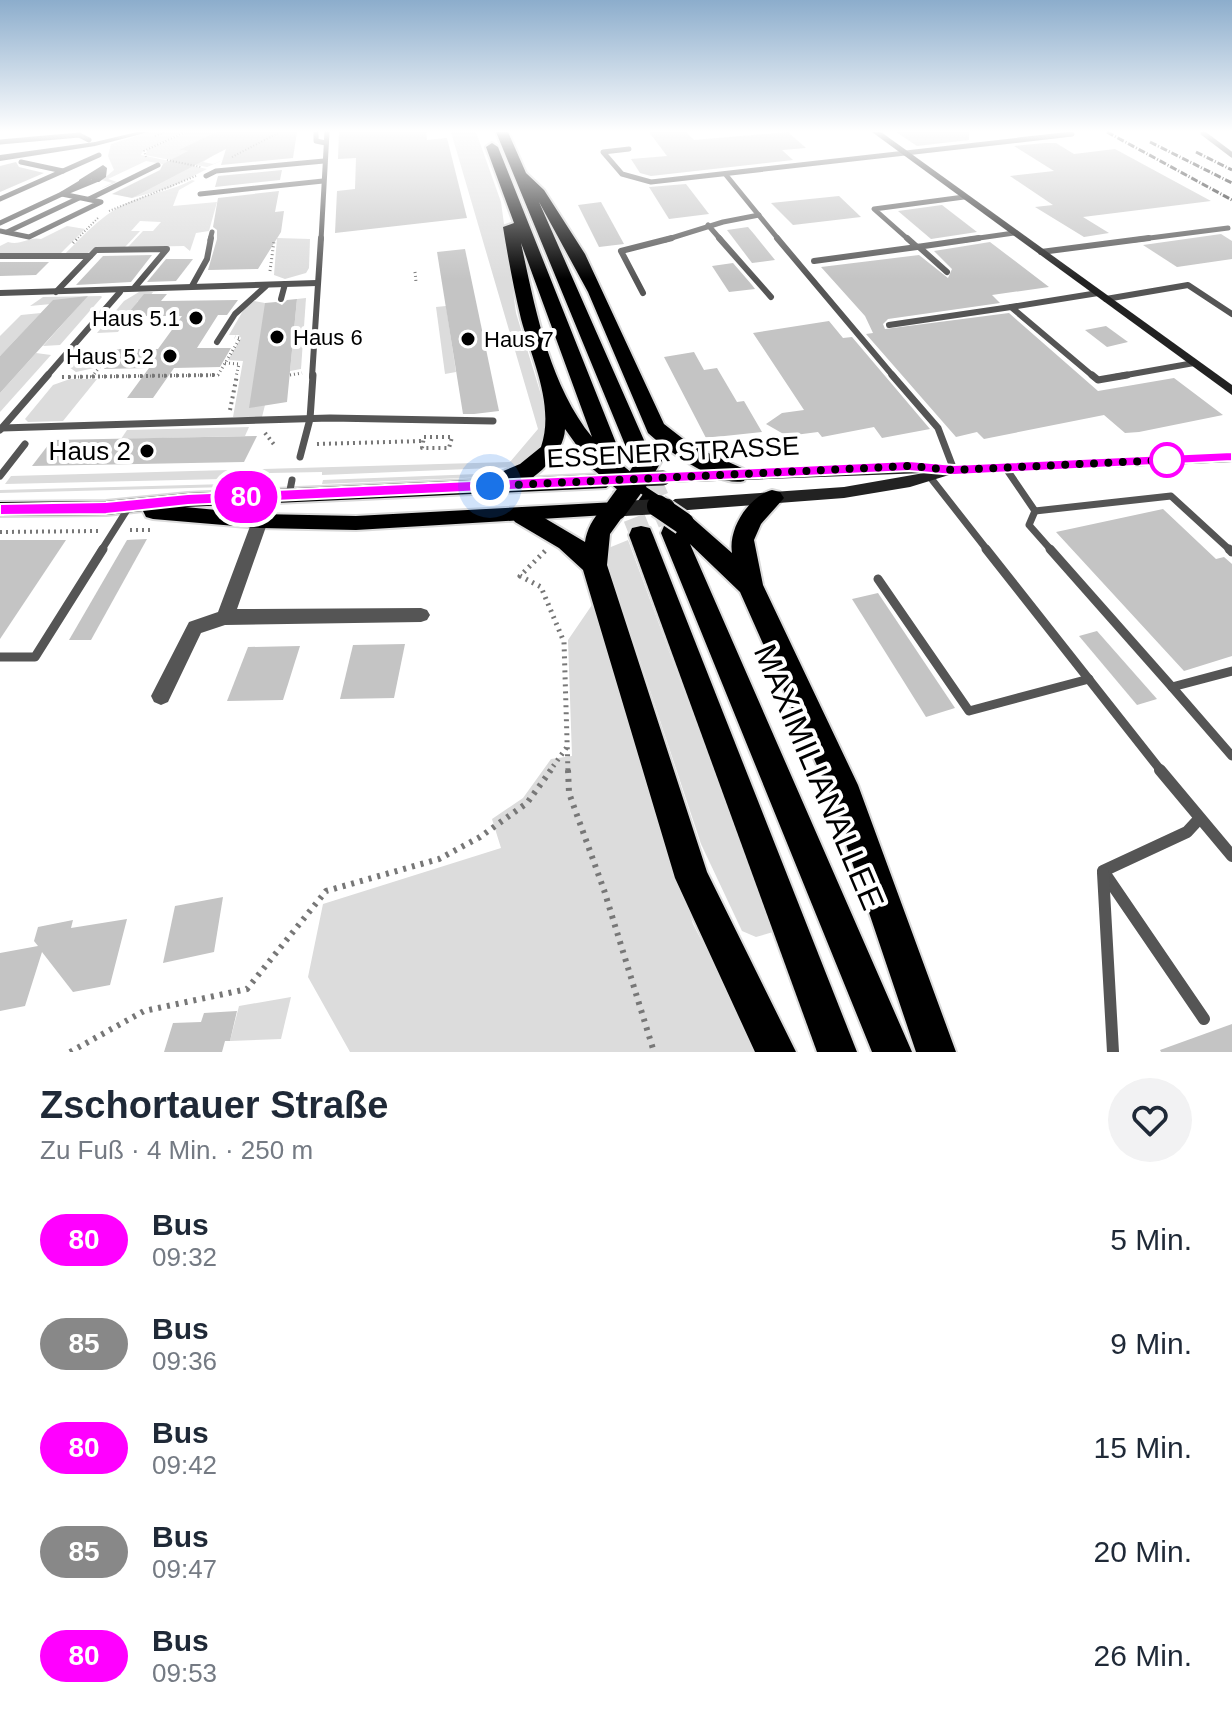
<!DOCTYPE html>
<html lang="de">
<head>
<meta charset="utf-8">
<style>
  body { margin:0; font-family:Arial,sans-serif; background:#f2f2f3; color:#1f2937; height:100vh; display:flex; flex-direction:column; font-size:30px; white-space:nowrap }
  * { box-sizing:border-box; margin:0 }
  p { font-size:26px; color:#747a83 }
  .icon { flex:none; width:44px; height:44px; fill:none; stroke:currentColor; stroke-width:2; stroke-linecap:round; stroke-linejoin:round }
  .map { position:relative; height:1052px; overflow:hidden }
  .side { display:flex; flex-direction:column; background:#fff; flex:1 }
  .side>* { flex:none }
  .badge { padding:0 16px; border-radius:26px; font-size:28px; line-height:52px }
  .you { position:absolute; width:40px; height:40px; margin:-20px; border:6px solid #fff; border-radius:50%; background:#1a73e8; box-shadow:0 0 0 12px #1a73e833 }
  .map>.badge { position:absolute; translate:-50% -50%; box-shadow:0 0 0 4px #fff }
  .round { display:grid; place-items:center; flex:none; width:84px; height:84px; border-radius:42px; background:#f2f2f3 }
  .summary { display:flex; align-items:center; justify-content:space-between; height:136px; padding:0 40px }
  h1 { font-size:38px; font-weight:600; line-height:60px }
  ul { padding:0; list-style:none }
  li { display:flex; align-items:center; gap:24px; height:104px; padding:0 40px }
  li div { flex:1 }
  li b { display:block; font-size:30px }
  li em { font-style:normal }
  li .badge { min-width:88px; font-weight:700; text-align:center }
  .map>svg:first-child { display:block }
  .green { fill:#dcdcdc }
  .building { fill:#c4c4c4 }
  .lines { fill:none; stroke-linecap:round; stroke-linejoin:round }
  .highway-tunnel { stroke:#d9d9d9; stroke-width:22; stroke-dasharray:22 11; stroke-linecap:butt }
  .primary-casing { stroke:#dbdbdb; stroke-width:4 }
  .highway-casing { stroke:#dbdbdb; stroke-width:4 }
  .path-far4 { stroke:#777; stroke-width:2; stroke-dasharray:1 2; stroke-linecap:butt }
  .path-far3 { stroke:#777; stroke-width:3; stroke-dasharray:1 3; stroke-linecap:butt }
  .path-far2 { stroke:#777; stroke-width:4; stroke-dasharray:2 4; stroke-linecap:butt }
  .path-far1 { stroke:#777; stroke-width:5; stroke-dasharray:2 5; stroke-linecap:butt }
  .path { stroke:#777; stroke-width:6; stroke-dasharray:3 6; stroke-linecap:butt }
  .lane-far4 { stroke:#555; stroke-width:5 }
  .lane-far3 { stroke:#555; stroke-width:6 }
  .lane-far2 { stroke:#555; stroke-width:7 }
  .lane-far1 { stroke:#555; stroke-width:9 }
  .lane { stroke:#555; stroke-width:12 }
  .street { fill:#555; fill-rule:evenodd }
  .secondary { fill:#222; fill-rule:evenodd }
  .primary { fill:#000; fill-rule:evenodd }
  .highway { fill:#000; fill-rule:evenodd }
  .rail { stroke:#000; stroke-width:3; stroke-dasharray:7 2 1 2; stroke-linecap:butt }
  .highway-bridge-casing { stroke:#dbdbdb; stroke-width:26; stroke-linecap:butt }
  .secondary-bridge { stroke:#222; stroke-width:15 }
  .highway-bridge { stroke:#000; stroke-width:22 }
  .line { fill:#f0f; stroke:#fff; stroke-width:2 }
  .walk { stroke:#000; stroke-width:8; stroke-dasharray:0 14.4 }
  .poi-dot { fill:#000; stroke:#fff; stroke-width:3 }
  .stop-dot { fill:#fff; stroke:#f0f; stroke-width:4 }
  .labels { text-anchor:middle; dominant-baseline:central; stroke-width:8; stroke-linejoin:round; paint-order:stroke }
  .far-poi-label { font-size:22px; fill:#000; stroke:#fff; text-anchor:end }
  .poi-label { font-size:26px; fill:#000; stroke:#fff; text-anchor:end }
  .street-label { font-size:26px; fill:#000; stroke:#fff }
  .near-street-label { font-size:32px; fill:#000; stroke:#fff }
</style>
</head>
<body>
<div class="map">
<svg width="1232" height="1052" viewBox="0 0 1232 1052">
  <rect width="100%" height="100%" fill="#fff"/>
  <g class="green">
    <path d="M149,132h35l-41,19 -2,4 66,14 -37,19 -38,10 41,-32 -27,-5 -38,18 9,3 -19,8 14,-7 -10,-3 12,-10 -6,-14 3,-12z"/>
    <path d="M187,132h29l-35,18 31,6 -9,6 10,2 13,-5 -19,8 -62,-12 3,-6z"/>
    <path d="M451,132h25l25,70 15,111 34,111 -7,24 -24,19 -197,8v-3l-52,1 -3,5 -262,6 6,-8 499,-14 28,-33z"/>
    <path d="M192,180l3,1 -16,9 -6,16 44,-4 -8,29 -13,2 -6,18 -6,-5 -56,1 15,-16h10l8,-9 -21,-1 -9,10h9l-15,16h-30l-7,6 -23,1c22,-22 42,-45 72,-55 19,-7 36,-9 55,-19z"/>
    <path d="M67,226l18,3 -25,25h-60v-8l8,-4c13,4 21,-6 33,-3z"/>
    <path d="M277,238l33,1 -1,29 -3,5 -21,6 -11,-4z"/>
    <path d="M139,292h14l-7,9h-8l-20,31 -21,1 27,-32z"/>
    <path d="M43,297l58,-1 1,1 -42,48 -17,1 40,-45 -53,5z"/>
    <path d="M306,298l-5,71 -11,2 7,-72z"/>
    <path d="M254,301l11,2v102l-3,12h-29l10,-56 -15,-1 13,-22 -2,-3h-10l15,-26z"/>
    <path d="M446,306l10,66 -11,2 -9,-67z"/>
    <path d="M41,313l-41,43v-20l21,-21z"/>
    <path d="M93,349h26l-10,14 -10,-1 -5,6 -18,4 -7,-5 12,-15z"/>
    <path d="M36,353l15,2 -51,57v-19z"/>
    <path d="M70,379h27l-34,42 -35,1 -3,-3 28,-34z"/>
    <path d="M249,427l-4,9 -124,3 6,-9z"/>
    <path d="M504,473l-18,4 -164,7 1,-4z"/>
    <path d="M265,483l-2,3 -263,7v-3z"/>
    <path d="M628,540l145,392 -17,5 -14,-6 -41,-87 -93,-280 -2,-15z"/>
    <path d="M594,602l99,322 67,128h-410l-42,-75 15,-73 178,-56 -9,-29 31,-21 28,-39 21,-3 -4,-116z"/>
    <path d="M291,997l-10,42 -51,2 9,-35z"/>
  </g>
  <g class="building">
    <path d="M216,132h81l-4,26 -72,7 5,-16 -94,49 -20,-4 48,-24 3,-6 25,-13 -9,-1z"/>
    <path d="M339,132h87l1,8 20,-2 20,80 -132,15 2,-42 18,-2 1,-31 -18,1z"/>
    <path d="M649,132h37l8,8 94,-8 18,16 -24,2 11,10 -142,16 -11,-3 -9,-14 36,-3z"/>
    <path d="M896,132h73v8l-52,6z"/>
    <path d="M1045,143h11l18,11 41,-5 96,52 -128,16 26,16 -25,4 -49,-30 18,-2 -43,-29 44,-5 -40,-25z"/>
    <path d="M16,162l3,5 25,6 -44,19v-26z"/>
    <path d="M282,170l-2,10 -65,7 3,-11z"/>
    <path d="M686,184l23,30 -40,5 -20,-32z"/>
    <path d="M279,191l-4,21 9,-1 -3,21 -23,37 -50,1 9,-31v-9l-4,-3 5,-29z"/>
    <path d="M839,196l22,21 -68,8 -22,-22z"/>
    <path d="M601,202l23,42 -25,3 -21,-42z"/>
    <path d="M942,205l35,27 -46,7 -33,-28z"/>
    <path d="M748,227l6,7 21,26 -23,3 -25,-33z"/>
    <path d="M1221,234l11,7v18l-55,8 -34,-22z"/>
    <path d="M990,242l59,45 -57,8 8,8 -112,16 -5,5 2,5 124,-16 89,78 76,-13 49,37 -84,17 -14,1 -21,-18 -120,24 -7,-7 -21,5 -90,-103 7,-1 -8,-17 -44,-49 98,-12 29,23 4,-9 -18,-18z"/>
    <path d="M465,249l34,162 -25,3h-11l-26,-162z"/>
    <path d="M152,255l-21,27 -55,3 27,-29z"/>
    <path d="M166,259h27l-17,22 -29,1z"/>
    <path d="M0,262h49l-13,13 -36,1z"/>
    <path d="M733,263l19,22 3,4 -26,3 -17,-26z"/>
    <path d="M144,294h23l-6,7 77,-1 -11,15h-9l-21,33h34l-11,19 -46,1 -21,30h-26l22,-30 -45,1 15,-20h39l24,-33h-56z"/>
    <path d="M88,296l-52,57 -36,40v-37l53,-56z"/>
    <path d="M297,299l-10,103 -38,6 16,-105 11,-1 6,3 5,-5z"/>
    <path d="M829,321l14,17 9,-1 78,92 -48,9 -8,-11 -52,10 -4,-5 -31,4 -21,-12 16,-11 22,-3 -51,-77z"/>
    <path d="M1106,326l22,16 -21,5 -22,-17z"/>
    <path d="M694,352l10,18 13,-2 20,34 7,-1 18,31 -56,6 -42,-81z"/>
    <path d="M257,436l-13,26 -212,4 20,-26z"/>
    <path d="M1163,509l53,50 8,-2 8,7v92l-48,15 -128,-139z"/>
    <path d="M147,539l-56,101h-22l58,-100z"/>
    <path d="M0,540h66l-66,99z"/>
    <path d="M878,593l77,115 -29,9 -74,-118z"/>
    <path d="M1097,631l60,68 -20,6 -58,-69z"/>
    <path d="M405,644l-11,54 -54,1 13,-54z"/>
    <path d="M300,646l-17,54 -56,1 21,-54z"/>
    <path d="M223,897l-9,55 -51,11 12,-57z"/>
    <path d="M127,919l-17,66 -37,7 -31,-40 -17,54 -25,5v-58l38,-7 -4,-5 4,-14 35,-7 -2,8z"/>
    <path d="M237,1011l-7,30h-5l-3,11h-58l9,-29 28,-1 3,-9z"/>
    <path d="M1232,1024v28h-71l-1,-2z"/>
  </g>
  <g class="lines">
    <g class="highway-tunnel">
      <path d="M636,447l33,76"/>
      <path d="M622,487l19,48"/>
    </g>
    <g class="primary-casing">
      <path id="primary" d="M606,474l9,7 -9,7 -421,19 75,7 96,2 260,-14 7,2 3,5 -3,5 -267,16 -96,-2 -107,-9 -7,-2 -3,-6 -37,4 -106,1v-14l106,-1 82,-8z"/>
    </g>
    <g class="highway-casing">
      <g id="highway">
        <path d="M496,132h12l18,41 18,17 41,64 79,170 27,21 53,24 3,6 -3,6c-25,7 -78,-31 -96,-48l-60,-141 -49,-90 108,245 -3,5h-16z"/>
        <path d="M492,143l6,4 120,301 -3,5 -8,2 2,4 -3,5h-16l-25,-35c-1,33 -53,72 -83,63l-3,-6 3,-6 38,-16 21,-17c14,-42 -9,-87 -20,-128 -7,-30 -13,-61 -18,-92l11,-4 -28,-76zM521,243l71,194c-43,-53 -57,-129 -71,-194z"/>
        <path d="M623,472l43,28 4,6 -4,6c-19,6 -37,-15 -51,-26l-3,-6 3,-6z"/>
        <path d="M772,490l8,2 4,6 -23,26 -7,16 9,45 95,200 98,267h-40l-89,-264 -87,-196 -50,-48 222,508h-40l-211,-519 3,-7 8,-2 3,-7 8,-3 8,3 41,36c-4,-24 16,-56 40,-63z"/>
        <path d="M616,500l8,3 4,6 -18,25 -3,31 100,307 89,180h-41l-80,-174 -92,-308 -24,-22 -44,-26 -4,-6 4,-6 8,-3 8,3 54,32c2,-16 15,-37 31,-42z"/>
        <path d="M641,526l9,2 3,7 204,517h-40l-188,-517 3,-7z"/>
      </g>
    </g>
    <g class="path-far4">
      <path d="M155,136l11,-4"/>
      <path d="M146,157l-2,-6 41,-19"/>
      <path d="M232,157l48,-25"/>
      <path d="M167,160l34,7"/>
      <path d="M109,211l87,-35"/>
      <path d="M76,240l22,-22"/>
    </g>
    <g class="path-far3">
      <path d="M73,243l5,-5"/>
      <path d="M270,271l4,-30"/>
      <path d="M415,272l1,10"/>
      <path d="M225,363l14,1 -3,13"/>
      <path d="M290,375l12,-2"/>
      <path d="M70,377l148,-2 22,-37 -5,-1"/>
      <path d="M92,377l9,-12h4"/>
    </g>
    <g class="path-far2">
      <path d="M62,377l156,-2"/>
      <path d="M230,410l7,-35"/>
      <path d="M265,433l11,14"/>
      <path d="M424,437h28l-3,11h-27z"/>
      <path d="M317,444l106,-3"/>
      <path d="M130,530h24"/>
      <path d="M0,532l98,-1"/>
    </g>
    <g class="path-far1">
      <path d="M545,551l-25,25 21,11 23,55 4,130"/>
      <path d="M549,772l18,-25"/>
    </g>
    <g class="path">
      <path d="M568,770l1,23 35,97 50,162"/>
      <path d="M70,1052l74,-41 103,-22 79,-98 113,-32 41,-22 47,-34 24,-33"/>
    </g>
    <g class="lane-far4">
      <path d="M316,132v9l10,2"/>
      <path d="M1203,133l29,22"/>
      <path d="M0,142l79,-7 10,5"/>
      <path d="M629,149l-26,3 19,22 29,8 421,-48"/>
      <path d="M21,162l42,9"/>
      <path d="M726,175l53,65"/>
      <path d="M206,176l10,-5 108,-10"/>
      <path d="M82,182l-20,12 34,-14"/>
      <path d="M200,194l123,-13"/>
      <path d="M0,199l99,-44"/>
      <path d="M89,199l69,-34"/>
      <path d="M0,223l62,-29 39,8 -72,35 -29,-6"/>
      <path d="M708,225l13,15"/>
      <path d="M7,232l72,-34"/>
      <path d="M210,240l2,-8"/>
      <path d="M321,240l6,-108"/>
      <path d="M665,240l58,-18 36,-7"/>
      <path d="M909,240l-35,-31 90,-12"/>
      <path d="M965,240l49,-7"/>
      <path d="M1134,240l94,-12"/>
    </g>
    <g class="lane-far3">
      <path d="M719,238l52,59"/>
      <path d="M777,238l117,139"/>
      <path d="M907,238l10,9 62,-9"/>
      <path d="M919,247l28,25"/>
      <path d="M1041,252l108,-14"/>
      <path d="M0,256h90"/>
      <path d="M814,261l103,-14"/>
      <path d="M192,286l15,-27 4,-21"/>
      <path d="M56,292l40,-42 71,-1 -32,38"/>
      <path d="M0,293l317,-10"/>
      <path d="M643,293l-22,-42 51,-13"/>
      <path d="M281,299l4,-15"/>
      <path d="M1106,299l82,-14 44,29"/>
      <path d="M889,325l122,-18"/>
      <path d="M217,342l18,-28 31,-28"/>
      <path d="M46,377l74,-85"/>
      <path d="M312,377l9,-139"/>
      <path d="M1094,377l-83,-70 87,-14"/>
      <path d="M1115,377l79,-14"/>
    </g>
    <g class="lane-far2">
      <path d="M892,375l46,53 16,42"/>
      <path d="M1092,375l6,5 29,-5"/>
      <path d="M2,428l328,-10 163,3"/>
      <path d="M0,430l48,-55"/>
      <path d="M300,457l10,-38 3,-44"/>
      <path d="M1005,467l30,44"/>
      <path d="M0,476l25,-32"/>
      <path d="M930,477l58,74"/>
      <path d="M289,495l3,-15"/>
      <path d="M1035,511l-6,14 23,26"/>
      <path d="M1035,511l136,-15 60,55"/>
      <path d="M101,551l26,-41"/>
    </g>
    <g class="lane-far1">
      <path d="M986,549l176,223"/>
      <path d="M1050,549l122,138 60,-16"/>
      <path d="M1229,549l3,3"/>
      <path d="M878,579l91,132 120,-32"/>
      <path d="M0,657h35l68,-108"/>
      <path d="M1172,687l60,69"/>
    </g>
    <g class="lane">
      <path d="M1160,770l72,86"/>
      <path d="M1199,819l-12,13 -84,39 101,148"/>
      <path d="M1103,873l10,179"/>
    </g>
    <g class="street">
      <path d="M137,132h12l-54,14 -95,15v-6l95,-13z"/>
      <path d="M103,165l4,3 -1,9 -7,5h-6l-1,-3 -7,5h-6v-4z"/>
      <path d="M260,515l8,6 -31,88 184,-1 6,2 3,5 -3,5 -6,2 -196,3 -24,8 -33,69 -7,3 -7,-3 -3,-6 38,-74 29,-10 34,-91z"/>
    </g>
    <g class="secondary">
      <path d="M872,132h9l351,253v10z"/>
      <path d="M1232,452v10l-283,13 -39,12 -66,11 -169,13 -8,-6 8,-6 169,-12 80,-14 -261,10 -8,-5 8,-5 246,-12 45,4z"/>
    </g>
    <use href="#primary" class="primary"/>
    <use href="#highway" class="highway"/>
    <g class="rail">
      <path d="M1107,132l125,68"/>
      <path d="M1150,142l82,41"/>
      <path d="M1196,152l36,18"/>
    </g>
    <g class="highway-bridge-casing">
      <g id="highway-bridge">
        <path d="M598,459l25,21"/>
        <path d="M638,479l15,-25"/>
        <path d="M658,506l25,17"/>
        <path d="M616,509l16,-22"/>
      </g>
    </g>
    <g class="secondary-bridge">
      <path d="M638,479l25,-1"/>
      <path d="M616,509l51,-3"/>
    </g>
    <use href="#highway-bridge" class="highway-bridge"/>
  </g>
  <linearGradient id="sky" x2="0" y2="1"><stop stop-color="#8cadcc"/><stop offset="0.47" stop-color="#fff"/><stop offset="1" stop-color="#fff" stop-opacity="0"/></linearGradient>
  <rect width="1232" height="279" fill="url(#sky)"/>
  <path class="line" d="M1232,452v9l-278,14 -45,-4 -721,34 -82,9 -106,1v-11l106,-2 82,-8 721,-33 45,4z"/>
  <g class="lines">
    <path class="walk" d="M490,486l419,-20 45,4 213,-10"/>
  </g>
  <g class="poi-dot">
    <circle cx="196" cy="318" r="8"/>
    <circle cx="277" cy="337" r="8"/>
    <circle cx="468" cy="339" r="8"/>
    <circle cx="170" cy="356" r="8"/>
    <circle cx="147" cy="451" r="8"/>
  </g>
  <circle class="stop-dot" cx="1167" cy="460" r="16"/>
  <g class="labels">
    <g class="far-poi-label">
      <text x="180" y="318">Haus 5.1</text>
      <text x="293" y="337" text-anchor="start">Haus 6</text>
      <text x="484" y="339" text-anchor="start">Haus 7</text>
      <text x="154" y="356">Haus 5.2</text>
    </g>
    <g class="poi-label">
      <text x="131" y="451">Haus 2</text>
    </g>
    <g class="street-label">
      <text transform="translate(673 452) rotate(-3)">ESSENER STRASSE</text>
    </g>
    <g class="near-street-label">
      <text transform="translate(819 777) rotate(67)">MAXIMILIANALLEE</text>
    </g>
  </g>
</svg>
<div class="you" style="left:490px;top:486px"></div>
<b class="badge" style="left:246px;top:497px;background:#f0f;color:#fff">80</b>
</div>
<section class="side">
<div class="summary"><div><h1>Zschortauer Straße</h1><p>Zu Fuß · 4 Min. · 250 m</p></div><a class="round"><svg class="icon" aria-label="heart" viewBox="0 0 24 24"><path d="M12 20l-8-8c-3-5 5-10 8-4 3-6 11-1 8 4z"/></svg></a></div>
<ul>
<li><span class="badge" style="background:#f0f;color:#fff">80</span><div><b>Bus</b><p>09:32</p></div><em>5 Min.</em></li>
<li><span class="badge" style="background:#888;color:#fff">85</span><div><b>Bus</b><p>09:36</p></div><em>9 Min.</em></li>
<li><span class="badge" style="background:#f0f;color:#fff">80</span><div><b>Bus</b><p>09:42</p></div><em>15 Min.</em></li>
<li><span class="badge" style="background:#888;color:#fff">85</span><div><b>Bus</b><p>09:47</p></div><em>20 Min.</em></li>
<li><span class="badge" style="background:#f0f;color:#fff">80</span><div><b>Bus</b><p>09:53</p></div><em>26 Min.</em></li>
</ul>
</section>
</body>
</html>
